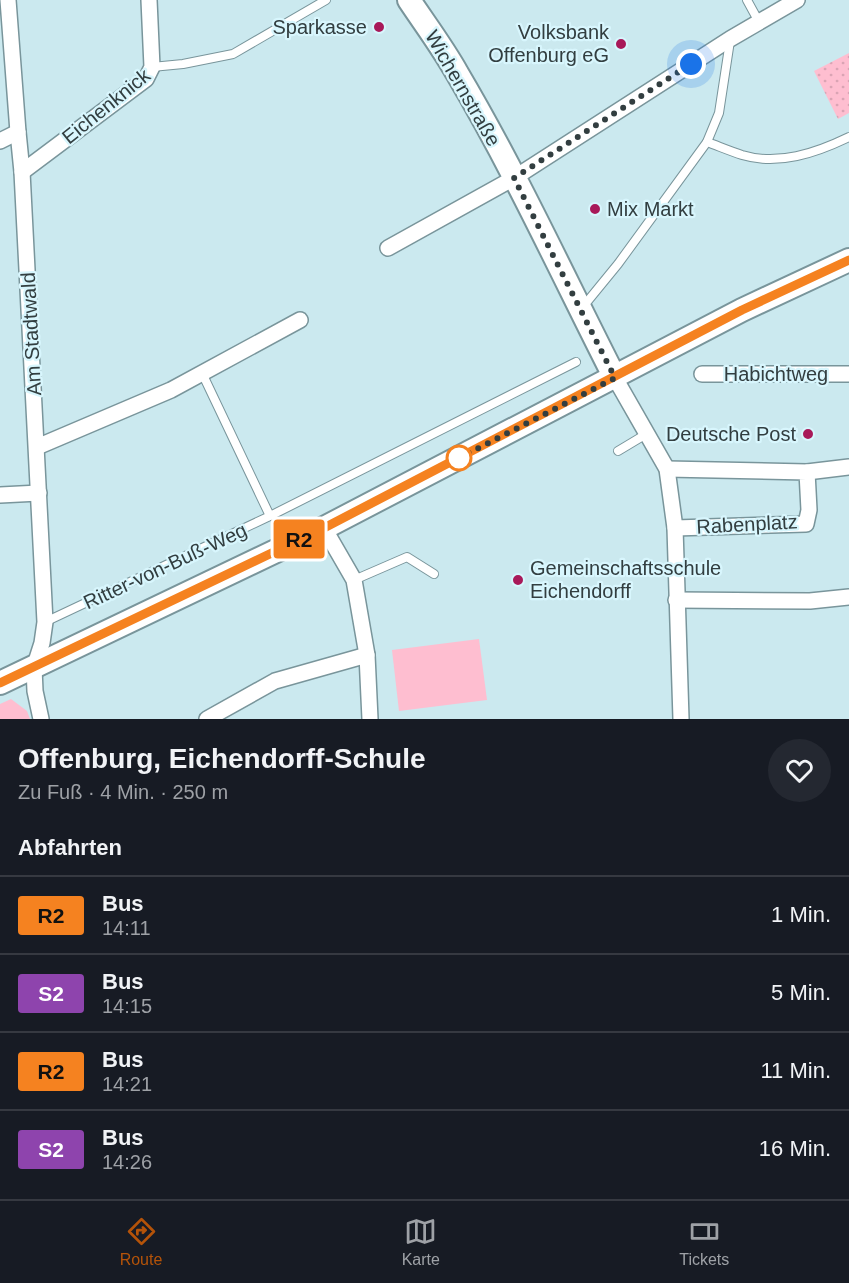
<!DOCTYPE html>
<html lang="de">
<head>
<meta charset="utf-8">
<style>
  body { margin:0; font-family:Arial,sans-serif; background:#242831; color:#f1f3f6; height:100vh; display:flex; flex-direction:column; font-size:22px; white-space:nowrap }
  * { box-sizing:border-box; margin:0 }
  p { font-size:20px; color:#9ea1a6 }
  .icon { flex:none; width:33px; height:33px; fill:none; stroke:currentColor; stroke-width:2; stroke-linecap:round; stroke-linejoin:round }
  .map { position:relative; height:719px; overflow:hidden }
  .panel { display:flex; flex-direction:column; background:#171b24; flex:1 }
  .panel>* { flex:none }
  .badge { padding:0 12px; border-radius:4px; font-size:21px; line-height:39px }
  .you { position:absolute; width:30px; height:30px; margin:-15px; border:4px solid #fff; border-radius:50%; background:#1a73e8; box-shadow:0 0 0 9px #1a73e833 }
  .map>.badge { position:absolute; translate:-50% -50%; box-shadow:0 0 0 3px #fff }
  h2 { padding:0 18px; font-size:22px; line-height:54px }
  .round { display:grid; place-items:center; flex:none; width:63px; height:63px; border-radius:32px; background:#242831 }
  .headline { display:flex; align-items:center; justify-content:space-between; height:102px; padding:0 18px }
  h1 { font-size:28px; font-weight:700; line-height:45px }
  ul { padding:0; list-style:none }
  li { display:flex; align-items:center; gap:18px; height:78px; padding:0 18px; border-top:2px solid #363941 }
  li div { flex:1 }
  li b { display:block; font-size:22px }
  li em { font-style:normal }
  li .badge { min-width:66px; font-weight:700; text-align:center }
  .tab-bar { display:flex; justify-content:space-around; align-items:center; height:84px; border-top:2px solid #363941; background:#171b24; font-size:16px; color:#9ea1a6 }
  .tab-bar a { display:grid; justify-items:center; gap:3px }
  .tab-bar .selected { color:#b45309 }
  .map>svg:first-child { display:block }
  .green { fill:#febed0 }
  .park { fill:url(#park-dots) }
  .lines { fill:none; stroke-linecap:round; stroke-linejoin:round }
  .lane-casing { stroke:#79959b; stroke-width:10 }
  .street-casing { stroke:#79959b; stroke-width:18 }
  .secondary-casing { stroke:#79959b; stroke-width:26 }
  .lane { stroke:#fff; stroke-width:8 }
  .street { stroke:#fff; stroke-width:15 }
  .secondary { stroke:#fff; stroke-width:22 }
  .line-casing { stroke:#fff; stroke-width:14 }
  .line { stroke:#f58220; stroke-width:9 }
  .walk { stroke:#323e40; stroke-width:6; stroke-dasharray:0 10.8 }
  .poi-dot { fill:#a81959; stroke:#d8f6fd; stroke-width:2 }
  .stop-dot { fill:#fff; stroke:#f58220; stroke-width:3 }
  .labels { text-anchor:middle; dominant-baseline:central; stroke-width:4.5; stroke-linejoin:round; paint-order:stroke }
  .poi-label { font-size:20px; fill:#323e40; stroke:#d8f6fd; text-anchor:end }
  .street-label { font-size:20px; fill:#323e40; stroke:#d8f6fd }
</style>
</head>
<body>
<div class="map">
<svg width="849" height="719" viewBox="0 0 849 719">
  <defs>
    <pattern id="park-dots" width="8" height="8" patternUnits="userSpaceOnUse" patternTransform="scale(1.5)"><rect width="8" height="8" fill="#febed0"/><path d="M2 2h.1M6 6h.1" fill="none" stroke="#daa4b4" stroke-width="1.8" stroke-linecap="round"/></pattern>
  </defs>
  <rect width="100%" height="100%" fill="#cbe9ef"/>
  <g class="green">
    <path d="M479,639l8,61 -88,11 -7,-61z"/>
    <path d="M11,699l16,12 3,8h-30v-15z"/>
  </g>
  <path class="park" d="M849,53v60l-11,6 -24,-48z"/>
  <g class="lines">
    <g class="lane-casing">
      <g id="lane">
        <path d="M747,0l12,22"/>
        <path d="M152,67l31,-3 50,-10 93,-54"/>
        <path d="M707,142c11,4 23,9 35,13 36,11 74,-2 107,-18"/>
        <path d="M582,308l36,-44 89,-122 12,-29 11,-72"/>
        <path d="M202,373l68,143"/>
        <path d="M618,451l30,-18"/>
        <path d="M354,580l53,-23 27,17"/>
        <path d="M45,622l225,-106 306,-154"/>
      </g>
    </g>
    <g class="street-casing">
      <g id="street">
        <path d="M8,0l10,132 4,40 23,450 -3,21 -8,25 1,23 6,28"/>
        <path d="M0,141l18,-9"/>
        <path d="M22,172l124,-93 6,-12 -3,-67"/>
        <path d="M388,248l126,-70 216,-139 67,-39"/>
        <path d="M702,374h147"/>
        <path d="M615,378l52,91 8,59 6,191"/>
        <path d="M37,447l134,-57 129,-70"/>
        <path d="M667,469l140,3 2,38 -3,14 -131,4"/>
        <path d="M807,472l42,-5"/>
        <path d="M0,495l39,-2"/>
        <path d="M324,528l30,52 13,75 3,64"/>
        <path d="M676,600l134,1 39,-4"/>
        <path d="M207,719l68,-38 92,-26"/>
      </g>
    </g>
    <g class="secondary-casing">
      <g id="secondary">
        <path d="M409,0c16,24 34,48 48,73 58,98 106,203 158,305"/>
        <path d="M0,683l324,-155 418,-218 107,-50"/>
      </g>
    </g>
    <use href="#lane" class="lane"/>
    <use href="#street" class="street"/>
    <use href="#secondary" class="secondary"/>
  </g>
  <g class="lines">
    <g class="line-casing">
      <path id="line" d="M0,683l324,-155 418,-218 107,-50"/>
    </g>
    <use href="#line" class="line"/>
    <path class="walk" d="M459,458l156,-80 -101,-200 177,-114"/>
  </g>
  <g class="poi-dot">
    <circle cx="379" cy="27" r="6"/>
    <circle cx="621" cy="44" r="6"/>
    <circle cx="595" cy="209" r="6"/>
    <circle cx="808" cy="434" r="6"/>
    <circle cx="518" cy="580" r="6"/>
  </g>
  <circle class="stop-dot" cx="459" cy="458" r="12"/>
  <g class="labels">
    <g class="poi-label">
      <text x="367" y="27">Sparkasse</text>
      <text x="609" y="32">Volksbank<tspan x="609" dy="23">Offenburg eG</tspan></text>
      <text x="607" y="209" text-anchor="start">Mix Markt</text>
      <text x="796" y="434">Deutsche Post</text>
      <text x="530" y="568" text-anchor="start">Gemeinschaftsschule<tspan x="530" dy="23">Eichendorff</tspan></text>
    </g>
    <g class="street-label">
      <text transform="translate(463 88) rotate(60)">Wichernstraße</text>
      <text transform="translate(106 106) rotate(-39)">Eichenknick</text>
      <text transform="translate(31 334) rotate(-93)">Am Stadtwald</text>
      <text x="776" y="374">Habichtweg</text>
      <text transform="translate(747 524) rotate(-3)">Rabenplatz</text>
      <text transform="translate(165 566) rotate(-25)">Ritter-von-Buß-Weg</text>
    </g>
  </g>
</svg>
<div class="you" style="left:691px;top:64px"></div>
<b class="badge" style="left:299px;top:539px;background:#f58220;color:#111">R2</b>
</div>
<section class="panel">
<div class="headline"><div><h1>Offenburg, Eichendorff-Schule</h1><p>Zu Fuß · 4 Min. · 250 m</p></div><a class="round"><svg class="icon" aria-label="heart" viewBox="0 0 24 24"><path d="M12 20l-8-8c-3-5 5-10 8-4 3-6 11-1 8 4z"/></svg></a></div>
<h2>Abfahrten</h2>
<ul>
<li><span class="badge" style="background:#f58220;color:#111">R2</span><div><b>Bus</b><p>14:11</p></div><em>1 Min.</em></li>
<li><span class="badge" style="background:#8e44ad;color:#fff">S2</span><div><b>Bus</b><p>14:15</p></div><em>5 Min.</em></li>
<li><span class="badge" style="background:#f58220;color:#111">R2</span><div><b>Bus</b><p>14:21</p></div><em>11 Min.</em></li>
<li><span class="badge" style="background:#8e44ad;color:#fff">S2</span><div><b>Bus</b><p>14:26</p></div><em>16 Min.</em></li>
</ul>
</section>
<nav class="tab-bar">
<a class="selected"><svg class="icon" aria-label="directions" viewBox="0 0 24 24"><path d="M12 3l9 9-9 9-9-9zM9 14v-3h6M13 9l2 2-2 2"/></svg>Route</a>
<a><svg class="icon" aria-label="map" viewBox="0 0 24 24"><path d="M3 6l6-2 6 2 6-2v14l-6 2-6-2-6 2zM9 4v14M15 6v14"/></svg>Karte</a>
<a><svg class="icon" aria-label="tickets" viewBox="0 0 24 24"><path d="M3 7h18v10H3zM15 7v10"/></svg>Tickets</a>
</nav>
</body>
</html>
